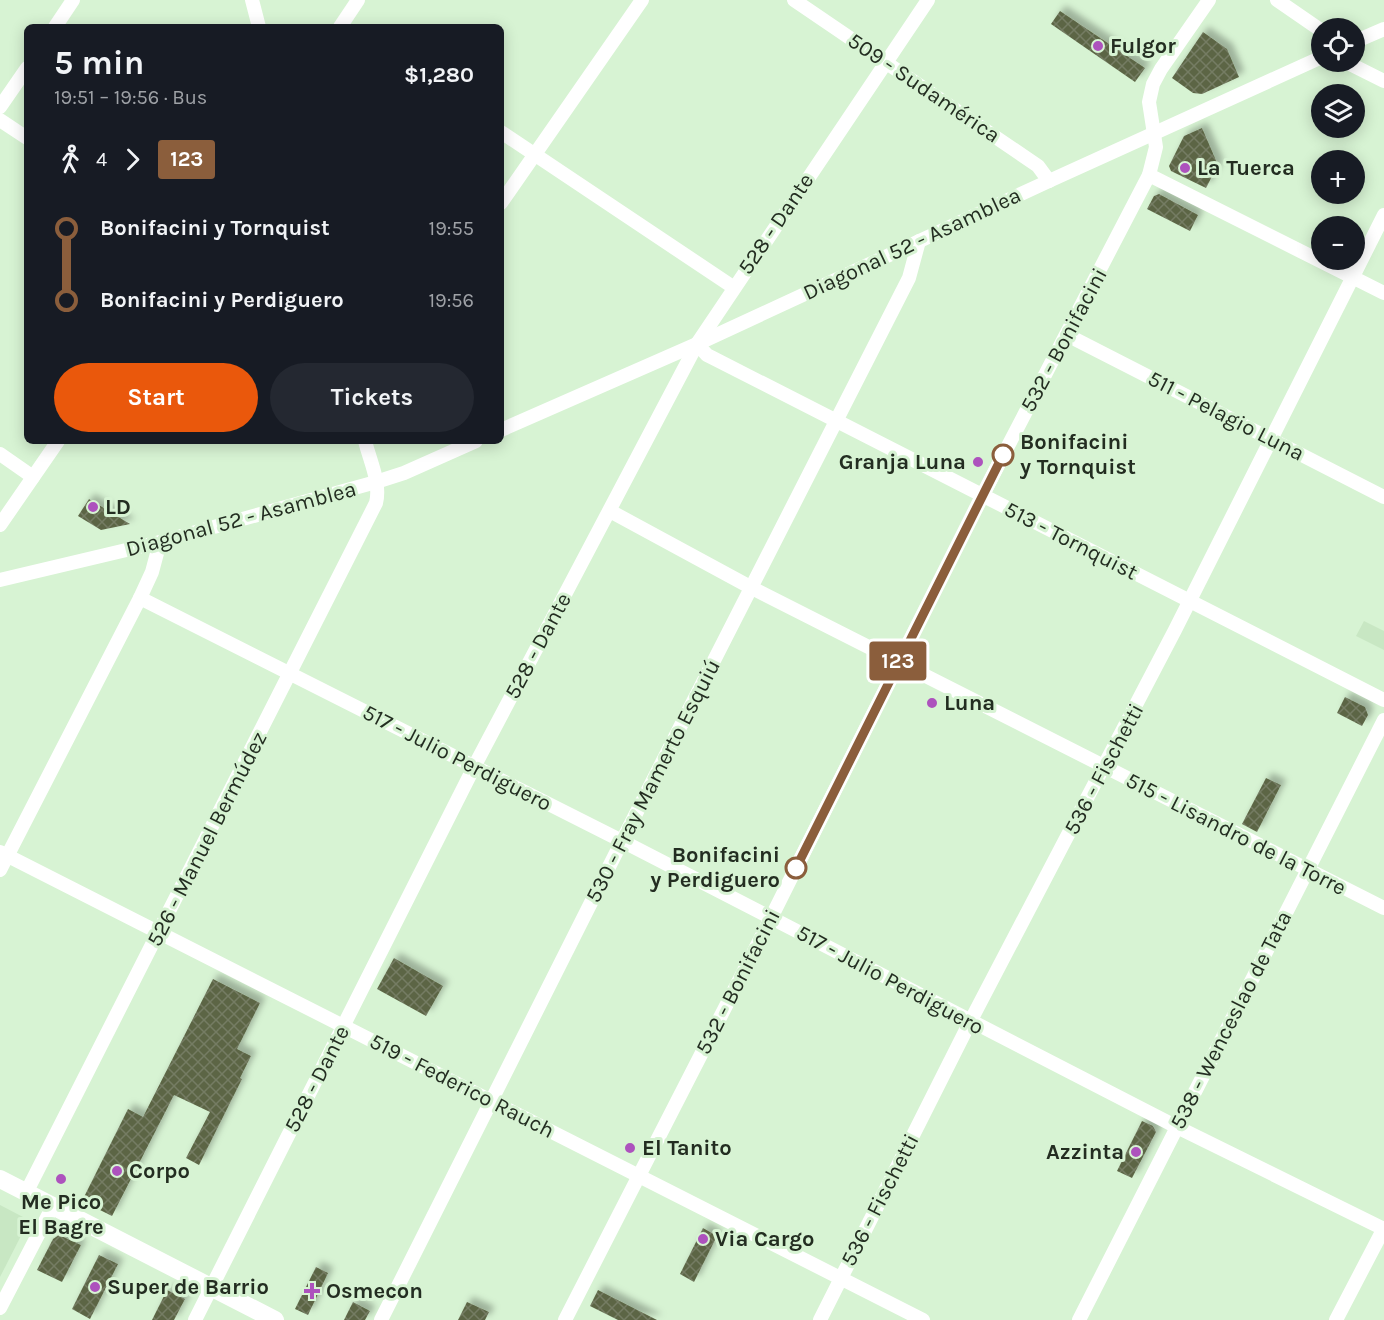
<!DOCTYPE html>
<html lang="en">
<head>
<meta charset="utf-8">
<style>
  body { margin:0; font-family:Karla,sans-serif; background:#242831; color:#f1f3f6; height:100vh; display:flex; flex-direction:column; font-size:22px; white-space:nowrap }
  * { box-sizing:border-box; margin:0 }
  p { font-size:20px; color:#9ea1a6 }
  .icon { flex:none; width:33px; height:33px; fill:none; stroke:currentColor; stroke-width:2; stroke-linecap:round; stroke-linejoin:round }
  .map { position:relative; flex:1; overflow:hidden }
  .details { position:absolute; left:24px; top:24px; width:480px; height:420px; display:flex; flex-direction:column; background:#171b24; border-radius:9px; box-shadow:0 3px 15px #0003 }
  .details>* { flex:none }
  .badge { padding:0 12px; border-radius:4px; font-size:21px; line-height:39px }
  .fabs { position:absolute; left:1311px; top:18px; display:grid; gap:12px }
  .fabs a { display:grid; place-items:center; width:54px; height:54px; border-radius:50%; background:#171b24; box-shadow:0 3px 15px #0003; font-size:30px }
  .map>.badge { position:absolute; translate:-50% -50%; box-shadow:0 0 0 3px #fff }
  .legs { display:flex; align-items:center; gap:9px; height:66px; padding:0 30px; font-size:20px }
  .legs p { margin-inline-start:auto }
  .summary { display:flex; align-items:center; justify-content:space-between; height:102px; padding:0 30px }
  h1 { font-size:33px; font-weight:700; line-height:45px }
  .action { display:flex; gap:12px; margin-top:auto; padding:12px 30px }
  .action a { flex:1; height:69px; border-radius:36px; background:#ea580c; color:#fff; font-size:24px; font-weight:700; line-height:69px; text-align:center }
  .action a+a { background:#242831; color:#f1f3f6 }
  ul { padding:0 30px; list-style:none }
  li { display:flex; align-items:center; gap:21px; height:72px; font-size:22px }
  li i { display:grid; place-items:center; width:9px; height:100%; margin:0 8px; background:currentColor }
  li i::after { content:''; width:15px; height:15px; margin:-8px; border:4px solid; border-radius:50%; background:#171b24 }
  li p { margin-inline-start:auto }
  li:first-child i { background:linear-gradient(#0000 50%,currentColor 0) }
  li:last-child i { background:linear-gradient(currentColor 50%,#0000 0) }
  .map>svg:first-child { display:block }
  .built { fill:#c8e7c3 }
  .building { fill:url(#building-cross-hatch); filter:url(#shadow) }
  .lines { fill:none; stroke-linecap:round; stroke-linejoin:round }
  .minor { stroke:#fff; stroke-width:14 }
  .major { stroke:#fff; stroke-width:18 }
  .line-1-casing { stroke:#fff; stroke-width:14 }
  .line-1 { stroke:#8b5e3c; stroke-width:9 }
  .poi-dot { fill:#ad52bd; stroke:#d7f3d3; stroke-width:2 }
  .stop-1-dot { fill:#fff; stroke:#8b5e3c; stroke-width:3 }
  .labels { text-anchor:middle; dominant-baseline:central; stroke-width:6; stroke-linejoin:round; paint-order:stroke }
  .poi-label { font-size:22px; font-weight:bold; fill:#232d21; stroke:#d7f3d3; text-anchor:start }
  .street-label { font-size:22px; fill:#232d21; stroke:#d7f3d3 }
  .stop-label { font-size:22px; font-weight:bold; fill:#232d21; stroke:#d7f3d3; text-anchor:start }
</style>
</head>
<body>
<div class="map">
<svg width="1384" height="1320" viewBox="0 0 1384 1320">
  <defs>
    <pattern id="building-cross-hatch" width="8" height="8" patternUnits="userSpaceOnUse" patternTransform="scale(1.5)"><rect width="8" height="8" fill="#5c6545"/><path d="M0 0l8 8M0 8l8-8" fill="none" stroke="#747c63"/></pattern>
    <filter id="shadow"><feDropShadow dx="5.5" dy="-5.5" stdDeviation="3" flood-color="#0004"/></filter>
  </defs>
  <rect width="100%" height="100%" fill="#d7f3d3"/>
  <g class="built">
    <path d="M1364,621l20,10v19l-28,-14z"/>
    <path d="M0,1205l23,12 3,9 -26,51z"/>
  </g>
  <g class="building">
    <path d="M1060,11l85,57 -10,14 -84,-58z"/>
    <path d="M1203,32l24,17 12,28 -37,17 -9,-1 -21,-15z"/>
    <path d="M1202,128l16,37 -12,23 -35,-17 -2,-5 15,-30z"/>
    <path d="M1159,194l39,21 -8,16 -43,-22 7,-13z"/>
    <path d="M89,499l41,25 -29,6 -23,-14z"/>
    <path d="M1345,697l20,10 3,8 -6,11 -25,-13z"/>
    <path d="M1266,778l15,7 -24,47 -15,-8z"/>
    <path d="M394,958l49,28 -17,30 -49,-27z"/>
    <path d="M213,979l47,24 -23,46 14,7 -11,22 2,1 -43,86 -13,-7 24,-46 -36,-17 -62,121 -30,-15 46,-92 15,8z"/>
    <path d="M1142,1121l11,5 3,6 -24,46 -15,-7z"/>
    <path d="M703,1228l14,8 -23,46 -14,-8z"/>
    <path d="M59,1235l22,10 -19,37 -25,-12 16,-31z"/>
    <path d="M99,1255l19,9 -28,55 -18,-10z"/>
    <path d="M316,1267l12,6 -20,42 -13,-6z"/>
    <path d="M167,1290l18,9 -11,21h-22z"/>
    <path d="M598,1290l59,30h-39l-28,-14z"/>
    <path d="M353,1302l17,9 -5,9h-21z"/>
    <path d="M467,1302l22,10 -4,8h-27z"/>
  </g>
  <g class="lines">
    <g class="minor">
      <path d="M252,0l7,27"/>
      <path d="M794,0l244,166 11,15"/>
      <path d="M1277,0l45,31"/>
      <path d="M55,27l18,-27"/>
      <path d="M340,27l18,-27"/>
      <path d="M1354,42l30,-13"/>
      <path d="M1346,62l38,19"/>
      <path d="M0,107l27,-39"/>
      <path d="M0,120l27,18"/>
      <path d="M501,132l232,155"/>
      <path d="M1149,175l235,118"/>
      <path d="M501,203l141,-203"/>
      <path d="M1067,335l317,162"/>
      <path d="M697,344l10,11 6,3 671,342"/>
      <path d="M501,430l196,-86 352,-163 273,-124"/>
      <path d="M0,454l33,23"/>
      <path d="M610,511l142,77 632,320"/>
      <path d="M0,525l58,-84"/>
      <path d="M0,580l160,-38 216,-60 28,-9 72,-32"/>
      <path d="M140,598l482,243 555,286 207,102"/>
      <path d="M0,852l923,468"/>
      <path d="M0,870l140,-272 12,-26 8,-30"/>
      <path d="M26,1193l350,-690c5,-20 -6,-42 -11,-62"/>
      <path d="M0,1308l53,-102"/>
      <path d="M195,1320l279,-553 223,-423 231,-344"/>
      <path d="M381,1320l241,-479 287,-563 10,-37"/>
      <path d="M565,1320l206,-402 211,-422 167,-321 7,-28 -7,-45 4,-18 8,-15 48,-69"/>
      <path d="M820,1320l150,-298 205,-392 209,-415"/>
      <path d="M1079,1320l305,-600"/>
      <path d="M1336,1320l48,-92"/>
    </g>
    <path class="major" d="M0,1179l275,141"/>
  </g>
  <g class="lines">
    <g class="line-1-casing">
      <path id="line-1" d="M796,868l207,-413"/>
    </g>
    <use href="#line-1" class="line-1"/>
  </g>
  <g class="poi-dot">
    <circle cx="1098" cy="46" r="6"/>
    <circle cx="1185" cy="168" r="6"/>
    <circle cx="978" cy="462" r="6"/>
    <circle cx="93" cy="507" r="6"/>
    <circle cx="932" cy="703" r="6"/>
    <circle cx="630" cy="1148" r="6"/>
    <circle cx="1136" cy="1152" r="6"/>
    <circle cx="117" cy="1171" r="6"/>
    <circle cx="61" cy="1179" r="6"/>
    <circle cx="703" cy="1239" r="6"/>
    <circle cx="95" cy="1287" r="6"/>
    <path d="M309 1282h6v6h6v6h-6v6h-6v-6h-6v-6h6z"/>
  </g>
  <g class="stop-1-dot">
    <circle cx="1003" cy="455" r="10"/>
    <circle cx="796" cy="868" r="10"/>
  </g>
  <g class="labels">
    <g class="poi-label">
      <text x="1110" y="46">Fulgor</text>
      <text x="1197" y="168">La Tuerca</text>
      <text x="966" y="462" text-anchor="end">Granja Luna</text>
      <text x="105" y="507">LD</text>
      <text x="944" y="703">Luna</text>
      <text x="642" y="1148">El Tanito</text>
      <text x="1124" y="1152" text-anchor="end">Azzinta</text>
      <text x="129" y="1171">Corpo</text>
      <text x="61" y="1202" text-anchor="middle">Me Pico<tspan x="61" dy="25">El Bagre</tspan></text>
      <text x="715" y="1239">Via Cargo</text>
      <text x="107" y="1287">Super de Barrio</text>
      <text x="326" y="1291">Osmecon</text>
    </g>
    <g class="street-label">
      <text transform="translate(924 88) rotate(34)">509 - Sudamérica</text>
      <text transform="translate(776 224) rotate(-56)">528 - Dante</text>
      <text transform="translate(912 244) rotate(-25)">Diagonal 52 - Asamblea</text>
      <text transform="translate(1064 340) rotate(-62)">532 - Bonifacini</text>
      <text transform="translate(1226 416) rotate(27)">511 - Pelagio Luna</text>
      <text transform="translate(241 519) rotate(-15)">Diagonal 52 - Asamblea</text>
      <text transform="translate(1071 541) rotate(27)">513 - Tornquist</text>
      <text transform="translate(538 646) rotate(-62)">528 - Dante</text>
      <text transform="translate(457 758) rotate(27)">517 - Julio Perdiguero</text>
      <text transform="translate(1104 769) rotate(-62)">536 - Fischetti</text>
      <text transform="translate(653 781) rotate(-63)">530 - Fray Mamerto Esquiú</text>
      <text transform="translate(1236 834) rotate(27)">515 - Lisandro de la Torre</text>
      <text transform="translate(207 839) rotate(-63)">526 - Manuel Bermúdez</text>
      <text transform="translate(890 980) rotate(28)">517 - Julio Perdiguero</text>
      <text transform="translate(738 982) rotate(-63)">532 - Bonifacini</text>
      <text transform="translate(1231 1020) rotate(-63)">538 - Wenceslao de Tata</text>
      <text transform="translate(317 1079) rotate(-63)">528 - Dante</text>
      <text transform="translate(462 1086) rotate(27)">519 - Federico Rauch</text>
      <text transform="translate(880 1200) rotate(-63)">536 - Fischetti</text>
    </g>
    <g class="stop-label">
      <text x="1020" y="442">Bonifacini<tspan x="1020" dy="25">y Tornquist</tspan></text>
      <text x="780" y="855" text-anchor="end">Bonifacini<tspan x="780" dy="25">y Perdiguero</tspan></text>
    </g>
  </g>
</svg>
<div class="fabs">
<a><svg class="icon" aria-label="locate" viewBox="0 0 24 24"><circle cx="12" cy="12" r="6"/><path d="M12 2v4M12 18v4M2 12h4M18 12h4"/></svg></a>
<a><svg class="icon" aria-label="layers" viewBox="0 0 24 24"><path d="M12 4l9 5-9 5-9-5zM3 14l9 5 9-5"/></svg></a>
<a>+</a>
<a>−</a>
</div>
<b class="badge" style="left:898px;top:661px;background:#8b5e3c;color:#fff">123</b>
<section class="details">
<div class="summary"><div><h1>5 min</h1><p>19:51 – 19:56 · Bus</p></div><b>$1,280</b></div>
<div class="legs"><svg class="icon" aria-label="walk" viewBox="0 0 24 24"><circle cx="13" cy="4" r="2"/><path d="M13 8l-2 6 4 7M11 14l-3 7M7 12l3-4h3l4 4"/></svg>4<svg class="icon" aria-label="forward" viewBox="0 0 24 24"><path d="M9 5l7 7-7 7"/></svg><b class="badge" style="background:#8b5e3c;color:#fff">123</b></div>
<ul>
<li><i style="color:#8b5e3c"></i><b>Bonifacini y Tornquist</b><p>19:55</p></li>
<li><i style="color:#8b5e3c"></i><b>Bonifacini y Perdiguero</b><p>19:56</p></li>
</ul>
<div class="action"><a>Start</a><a>Tickets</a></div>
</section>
</div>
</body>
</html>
